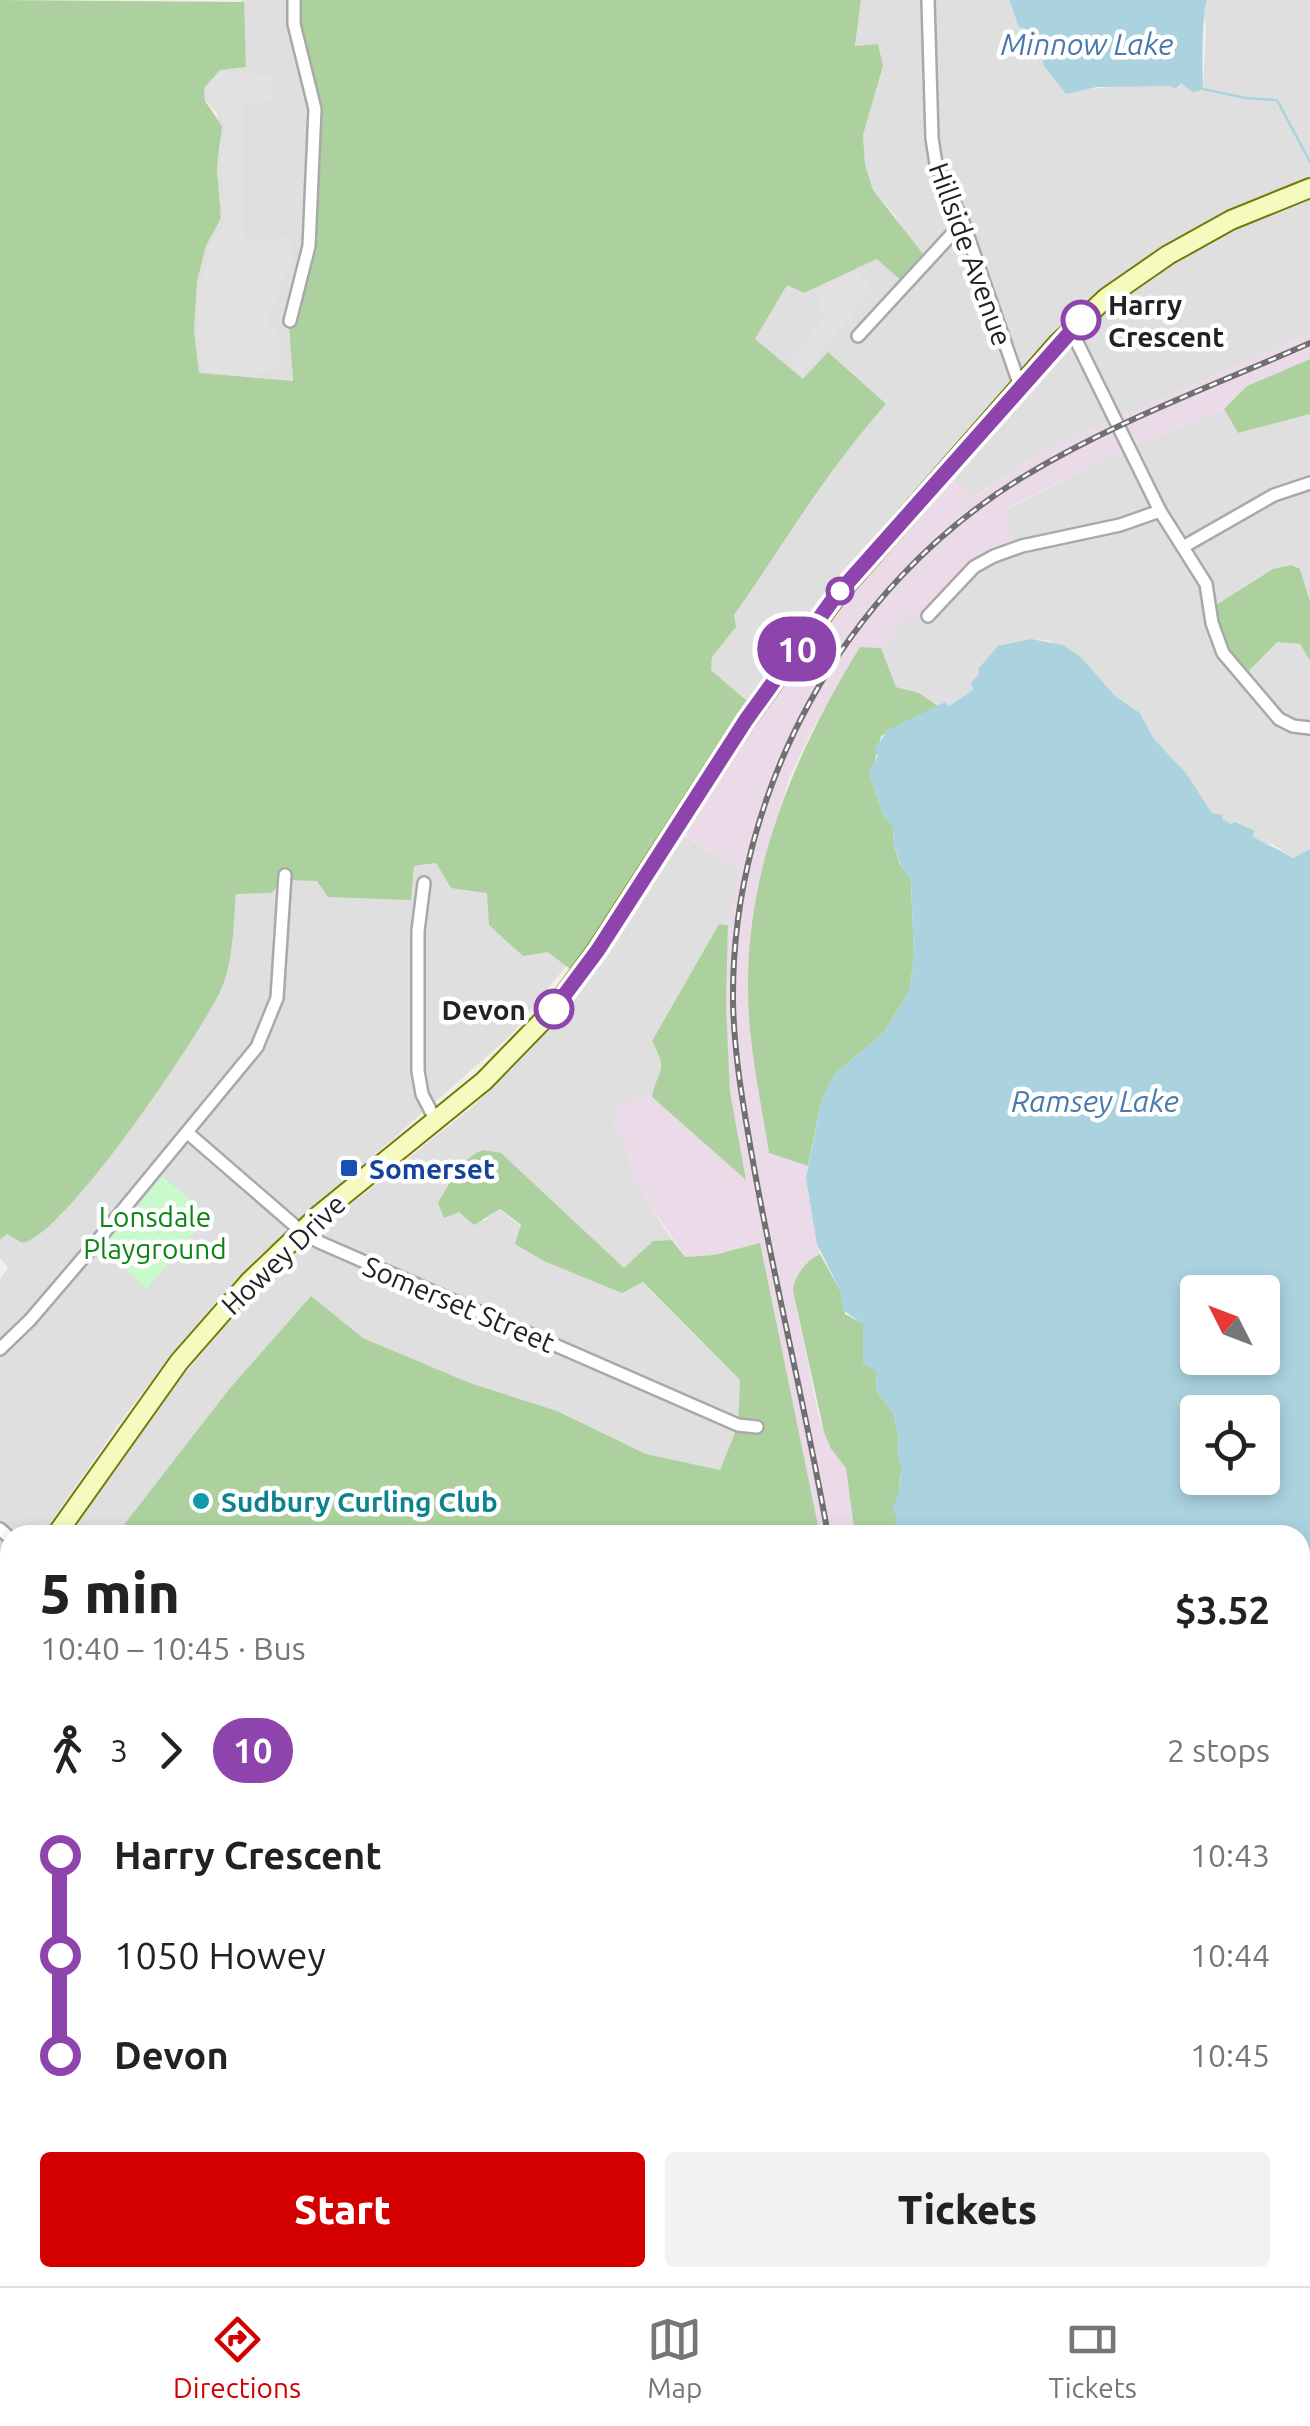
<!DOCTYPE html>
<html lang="en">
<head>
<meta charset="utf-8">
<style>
  body { margin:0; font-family:Ubuntu,sans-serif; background:#f2f2f2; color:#222; height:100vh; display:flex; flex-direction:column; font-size:38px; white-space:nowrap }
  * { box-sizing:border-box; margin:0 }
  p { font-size:32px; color:#767676 }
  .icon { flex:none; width:55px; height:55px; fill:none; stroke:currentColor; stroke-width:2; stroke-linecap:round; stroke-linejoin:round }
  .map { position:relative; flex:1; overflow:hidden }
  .side { position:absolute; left:0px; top:1525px; width:1310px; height:762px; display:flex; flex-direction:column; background:#fff; border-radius:30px 30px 0 0; box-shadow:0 5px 15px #0003 }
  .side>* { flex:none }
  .badge { padding:0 20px; border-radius:32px; font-size:35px; line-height:65px }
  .needle { width:65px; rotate:312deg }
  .buttons { position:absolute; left:1180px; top:1275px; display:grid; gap:20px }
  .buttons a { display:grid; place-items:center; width:100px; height:100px; border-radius:10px; background:#fff; box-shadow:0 5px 15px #0003; font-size:50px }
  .map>.badge { position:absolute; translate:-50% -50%; box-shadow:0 0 0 5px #fff }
  .legs { display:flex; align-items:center; gap:15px; height:110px; padding:0 40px; font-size:32px }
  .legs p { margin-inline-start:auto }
  .overview { display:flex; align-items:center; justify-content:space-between; height:170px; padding:0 40px }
  h1 { font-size:55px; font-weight:800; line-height:75px }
  .primary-button { display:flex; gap:20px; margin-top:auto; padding:20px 40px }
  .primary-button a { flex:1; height:115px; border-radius:10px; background:#d40000; color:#fff; font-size:40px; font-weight:800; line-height:115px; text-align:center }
  .primary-button a+a { background:#f2f2f2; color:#222 }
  ul { padding:0 40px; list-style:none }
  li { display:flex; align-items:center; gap:35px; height:100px; font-size:38px }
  li i { display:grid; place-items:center; width:15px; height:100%; margin:0 12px; background:currentColor }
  li i::after { content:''; width:25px; height:25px; margin:-12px; border:8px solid; border-radius:50%; background:#fff }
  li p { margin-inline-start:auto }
  li:first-child i { background:linear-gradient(#0000 50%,currentColor 0) }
  li:last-child i { background:linear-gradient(currentColor 50%,#0000 0) }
  .tab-bar { display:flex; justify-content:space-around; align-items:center; height:140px; border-top:2px solid #e0e0e0; background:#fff; font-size:28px; color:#767676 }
  .tab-bar a { display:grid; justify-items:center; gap:5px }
  .tab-bar .on { color:#d40000 }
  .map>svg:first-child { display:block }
  .residential { fill:#e0dfdf }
  .industrial { fill:#ebdbe8 }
  .forest { fill:#add19e }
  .park { fill:#c8facc }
  .parking { fill:#e2e2e2 }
  .water { fill:#aad3df; fill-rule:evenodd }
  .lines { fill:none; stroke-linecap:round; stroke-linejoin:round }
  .stream { stroke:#aad3df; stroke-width:2.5 }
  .minor-casing { stroke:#a9a9a9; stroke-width:16 }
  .secondary-casing { stroke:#707d05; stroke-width:22 }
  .minor { stroke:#fff; stroke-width:11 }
  .secondary { stroke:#f7fabf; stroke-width:18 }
  .rail-casing { stroke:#707070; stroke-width:6 }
  .rail { stroke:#fff; stroke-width:2.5; stroke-dasharray:8; stroke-linecap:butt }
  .line-1-casing { stroke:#fff; stroke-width:22 }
  .line-1 { stroke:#8e44ad; stroke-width:15 }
  .stop-1-dot { fill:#fff; stroke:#8e44ad; stroke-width:5 }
  .transit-dot { fill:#1a4fb4; stroke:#fff; stroke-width:4 }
  .culture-dot { fill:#0f9aa8; stroke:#fff; stroke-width:4 }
  .labels { text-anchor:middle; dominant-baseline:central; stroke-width:9; stroke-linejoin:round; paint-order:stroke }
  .street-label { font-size:28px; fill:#222; stroke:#fff }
  .stop-label { font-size:28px; font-weight:bold; fill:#222; stroke:#fff; text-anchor:start }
  .transit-label { font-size:28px; font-weight:bold; fill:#164399; stroke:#fff; text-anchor:start }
  .park-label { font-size:28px; fill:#0c8416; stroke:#fff }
  .culture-label { font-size:28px; font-weight:bold; fill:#0d838f; stroke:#fff; text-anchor:start }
  .water-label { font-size:30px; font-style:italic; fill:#4a7aab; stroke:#fff }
</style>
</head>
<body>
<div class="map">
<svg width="1310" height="2286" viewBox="0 0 1310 2286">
  <rect width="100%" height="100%" fill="#f2efe9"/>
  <g class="residential">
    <path d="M242,0h51l22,108 -6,138 -17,118 1,18 -95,-9 -4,-42 3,-49 9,-36 15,-28 -4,-49 4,-24 -4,-32 -12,-13 -1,-12 16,-19 26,-2z"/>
    <path d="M861,0h148l5,15 22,17 -1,11 6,9 41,37 99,-6 12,10 10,-4 3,-62 -3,-17 4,-10h103v333l-263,116 -75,49 -28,-25 -190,234 -43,-37 1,-13 24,-30 -3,-12 122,-176 -27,-87 -25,28 -48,-41 32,-55 17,9 73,-34 31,-22 -14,-23 -21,-24 -8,-26 -2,-29 20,-69 -28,-19z"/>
    <path d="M1224,409l14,24 72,-19v188l-10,-33 -58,108 35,-35 23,2 10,17v188l-16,9 -22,-14h-8l-52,-31 -26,-40 -32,-34 -14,-26 -25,-17 -33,-38 -34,-18 -17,-1 -51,36 -9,7 2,8 -24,16 -4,-3 -7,3 -19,-13 -23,-6 -15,-39 24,-29 55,-40 53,-31 -8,-37 96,-51z"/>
    <path d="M683,835l58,35 -13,55 -9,-1 -67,117 9,16 1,18 -10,22h-18l-21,25 12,22 9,36 38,60 -19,1 -29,28 -50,-45 -117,-55 -4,10 6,33 25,9 15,-12 85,68 38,16 20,-11 98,98 -2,45 -18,45 -74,-16 -89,-43 -87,-28 -107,-45 -52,-42 -81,92 -114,147h-46l106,-151 73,-86 77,-74 149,-119 78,-78 66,-91z"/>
    <path d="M436,863l51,29 79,74 -56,70 -253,222 -44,47 -41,48 -49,65 -81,117h-32v46l-10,15v-316l8,-13 -8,-9v-18l7,-6 15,9 37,-26 48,-58 61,-84 51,-81 9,-25 8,-75 36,-1 11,-13 34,1 93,19 4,-34z"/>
    <path d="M228,2278h363l10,8h-374z"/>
  </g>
  <path class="industrial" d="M1310,333v26l-63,27 -23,23 -123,51 -96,50 9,38 -20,7 -67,61 -22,4 -24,28 -21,-1 -49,85 -22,47 -16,51 -20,87 -4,99 20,137 39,13 -2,12 14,76 -14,10 -13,27 26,127 12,31 15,19 9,67h-35l-60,-291 -46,11 -29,2 -51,-77 -9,-36 -12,-22 4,-13 17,-12h18l93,82 -15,-87 -4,-87 2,-80 12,-55 -65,-41 85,-131 184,-226 29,26 74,-49z"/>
  <g class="forest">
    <path d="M0,0l244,2 2,65 -26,3 -16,18 1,13 17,25 -5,43 4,49 -15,28 -9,36 -3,49 5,42 94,8 -4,-58 14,-44 12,-170 -22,-109h568l-6,46 23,-2 5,22 -20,69 2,29 8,26 54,69 -22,25 -28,-25 -73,34 -17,-8 -32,54 48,40 25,-27 58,52c-58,65 -102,140 -152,211l2,12 -24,30 -1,13 43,37 -175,269 -31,-24 -25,4 -34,-31 -2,-32 -36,-5 -15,-25 -22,3 -3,34 -83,-3 -11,-16 -34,-1 -11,13 -36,1c-3,32 -2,68 -16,98 -22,45 -155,244 -198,251l-15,-9 -7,6z"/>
    <path d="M1310,359v55l-72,19 -14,-24 23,-23z"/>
    <path d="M1291,565l9,4 10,33v59l-10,-17 -23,-2 -34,35 -12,-14 -18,-56 60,-38z"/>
    <path d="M860,647l21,1 15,39 23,6 19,13 -57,30c-3,13 -6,26 -11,41l14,39 10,11 -1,16 7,21 11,16 3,78 -5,35 -26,40 -49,42 -12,24 -14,67 -39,-13c-7,-45 -17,-91 -20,-137 -9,-134 42,-257 111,-369z"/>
    <path d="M719,924l9,1 -2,80 4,87 16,88 -94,-83c6,-29 17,-25 0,-56z"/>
    <path d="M483,1150l18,3 123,115 29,-27 19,-1 13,17 29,-2 46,-12 60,292h-704l114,-147 81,-92 52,42 107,45 87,28 89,43 74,16 18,-45 2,-45 -97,-98 -21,11 -78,-32 -29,-17 6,-19 -21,-16 -26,16 -15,-13 -15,6 -6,-15c13,-21 21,-44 45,-53z"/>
    <path d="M820,1254l21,38 4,22 19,10 -1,40 14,6 -1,20 18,25 5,28 -2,10 5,8 -7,74h-40l-9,-67 -15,-19 -7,-17 -31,-141c1,-15 14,-31 27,-37z"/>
    <path d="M10,1624v654h218l-1,8h-227v-648z"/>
    <path d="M591,2278h159l-6,8h-143z"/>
    <path d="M774,2278h122l-9,8h-117z"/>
  </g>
  <path class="park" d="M162,1176l46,39 -61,74 -45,-41z"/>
  <g class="parking">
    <path d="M224,71l49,4 1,27 -32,1v136l48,-1 1,23 -25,62 12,10 3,35 -23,4 -2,6 -55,-7 -3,-75 13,-52 13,-21 -3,-64 5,-26 -5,-19 -14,-15v-10l8,-13z"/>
    <path d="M855,272l18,18 -72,85 -13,-12 38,-47 -9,-10 2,-7 -3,-8z"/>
  </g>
  <g class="water">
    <path d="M1009,0h198c-5,10 -5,73 -4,89l-10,4 -12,-10 -6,6 -4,-3 -74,1 -31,7 -22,-28 -3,-14 -6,-1 1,-19 -17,-5z"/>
    <path d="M1031,639l32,6 19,13 33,38 25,17 14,26 32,34 26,40 11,2 -1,4 9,5 4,-2 20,9 -3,5c14,9 27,13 41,22l17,-9v1437h-423l9,-8h404v-743h-405l1,-22 -4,-2c8,-20 13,-40 5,-58l2,-10 -5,-28 -18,-25 1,-19 -14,-7v-40l-20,-14 -2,-18 -24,-48 -11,-66 16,-79 6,-13 6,-11 49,-42 26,-40 5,-35 -3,-78 -10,-15 -8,-22 1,-16 -10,-11 -14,-39 -1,-6 9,-15 -4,-7 14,-19 57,-28 4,4 24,-16 -2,-8 8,-7v-7l19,-22zM1198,1292h64v66h-64zM1198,1412h64v66h-64z"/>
  </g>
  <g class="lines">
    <path class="stream" d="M1203,89l43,9 31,2 33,62"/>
    <g class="minor-casing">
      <g id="minor">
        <path d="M928,0l4,138 4,26 27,58 57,164"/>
        <path d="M290,321l19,-75 6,-137 -21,-85v-24"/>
        <path d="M1071,330l89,181 46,73 6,39 11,30 56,66 14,7 17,2"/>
        <path d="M858,336l105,-114"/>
        <path d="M1183,547l91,-52 36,-12"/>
        <path d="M928,616l46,-49 20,-11 28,-10 98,-21 40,-14"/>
        <path d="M424,883l-6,48v140l4,23 14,27"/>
        <path d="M189,1134l112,97 18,11 403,176 16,7 19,2"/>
        <path d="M0,1349l30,-29 59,-69 168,-204 20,-49 8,-123"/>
        <path d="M0,1529l10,9"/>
        <path d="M229,2278l3,8"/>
        <path d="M424,2278l9,8"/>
        <path d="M525,2278l10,8"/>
        <path d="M474,2286l8,-8"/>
      </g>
    </g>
    <g class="secondary-casing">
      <g id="secondary">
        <path d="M56,1535l123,-173 71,-81 69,-66 165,-134 69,-71 44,-60 149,-230 89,-122 223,-255 48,-45 62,-43 63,-35 79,-32"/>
        <path d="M0,1616l10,-14"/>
      </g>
    </g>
    <use href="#minor" class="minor"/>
    <use href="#secondary" class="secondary"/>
    <g class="rail-casing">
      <g id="rail">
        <path d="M828,1535c-21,-121 -51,-241 -73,-362 -10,-57 -21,-114 -22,-172 -2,-209 111,-415 290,-524 90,-55 192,-92 287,-134"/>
        <path d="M753,2286l5,-8"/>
      </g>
    </g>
    <use href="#rail" class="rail"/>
  </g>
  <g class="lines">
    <g class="line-1-casing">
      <path id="line-1" d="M554,1009l44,-59 148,-230 88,-122 247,-278"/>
    </g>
    <use href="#line-1" class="line-1"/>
  </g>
  <g class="stop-1-dot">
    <circle cx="1081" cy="320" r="18"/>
    <circle cx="840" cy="591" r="12"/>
    <circle cx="554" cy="1009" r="18"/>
  </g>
  <rect class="transit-dot" x="339" y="1158" width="20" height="20" rx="5"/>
  <circle class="culture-dot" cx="201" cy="1501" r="10"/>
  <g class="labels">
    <g class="street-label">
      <text transform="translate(971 254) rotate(70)">Hillside Avenue</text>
      <text transform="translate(283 1254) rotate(-44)">Howey Drive</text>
      <text transform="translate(459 1304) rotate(23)">Somerset Street</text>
    </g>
    <g class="stop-label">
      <text x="1108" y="304">Harry<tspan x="1108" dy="32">Crescent</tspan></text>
      <text x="526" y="1009" text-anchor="end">Devon</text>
    </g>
    <g class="transit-label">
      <text x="369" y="1168">Somerset</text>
    </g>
    <g class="park-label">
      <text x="155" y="1216">Lonsdale<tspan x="155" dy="32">Playground</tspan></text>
    </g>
    <g class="culture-label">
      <text x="221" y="1501">Sudbury Curling Club</text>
    </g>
    <g class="water-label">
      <text x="1087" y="44">Minnow Lake</text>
      <text x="1095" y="1101">Ramsey Lake</text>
    </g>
  </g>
</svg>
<div class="buttons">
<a><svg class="needle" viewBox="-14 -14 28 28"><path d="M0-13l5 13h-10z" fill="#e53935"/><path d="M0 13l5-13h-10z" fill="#767676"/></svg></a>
<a><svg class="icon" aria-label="locate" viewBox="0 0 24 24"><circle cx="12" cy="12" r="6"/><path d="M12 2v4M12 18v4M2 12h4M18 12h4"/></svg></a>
</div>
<b class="badge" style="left:797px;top:649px;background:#8e44ad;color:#fff">10</b>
<section class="side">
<div class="overview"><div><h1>5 min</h1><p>10:40 – 10:45 · Bus</p></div><b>$3.52</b></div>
<div class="legs"><svg class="icon" aria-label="walk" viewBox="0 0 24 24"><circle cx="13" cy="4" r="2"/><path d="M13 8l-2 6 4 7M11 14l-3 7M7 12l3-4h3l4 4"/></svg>3<svg class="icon" aria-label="forward" viewBox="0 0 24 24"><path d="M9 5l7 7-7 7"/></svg><b class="badge" style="background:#8e44ad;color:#fff">10</b><p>2 stops</p></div>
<ul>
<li><i style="color:#8e44ad"></i><b>Harry Crescent</b><p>10:43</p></li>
<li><i style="color:#8e44ad"></i><span>1050 Howey</span><p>10:44</p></li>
<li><i style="color:#8e44ad"></i><b>Devon</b><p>10:45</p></li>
</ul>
<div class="primary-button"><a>Start</a><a>Tickets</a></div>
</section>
</div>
<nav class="tab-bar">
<a class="on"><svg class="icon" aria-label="directions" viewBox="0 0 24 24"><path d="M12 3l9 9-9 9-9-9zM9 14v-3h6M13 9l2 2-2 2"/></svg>Directions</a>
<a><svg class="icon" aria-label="map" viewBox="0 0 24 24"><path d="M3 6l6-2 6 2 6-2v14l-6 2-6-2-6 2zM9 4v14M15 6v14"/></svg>Map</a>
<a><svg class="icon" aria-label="tickets" viewBox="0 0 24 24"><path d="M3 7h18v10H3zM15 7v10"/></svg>Tickets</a>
</nav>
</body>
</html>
